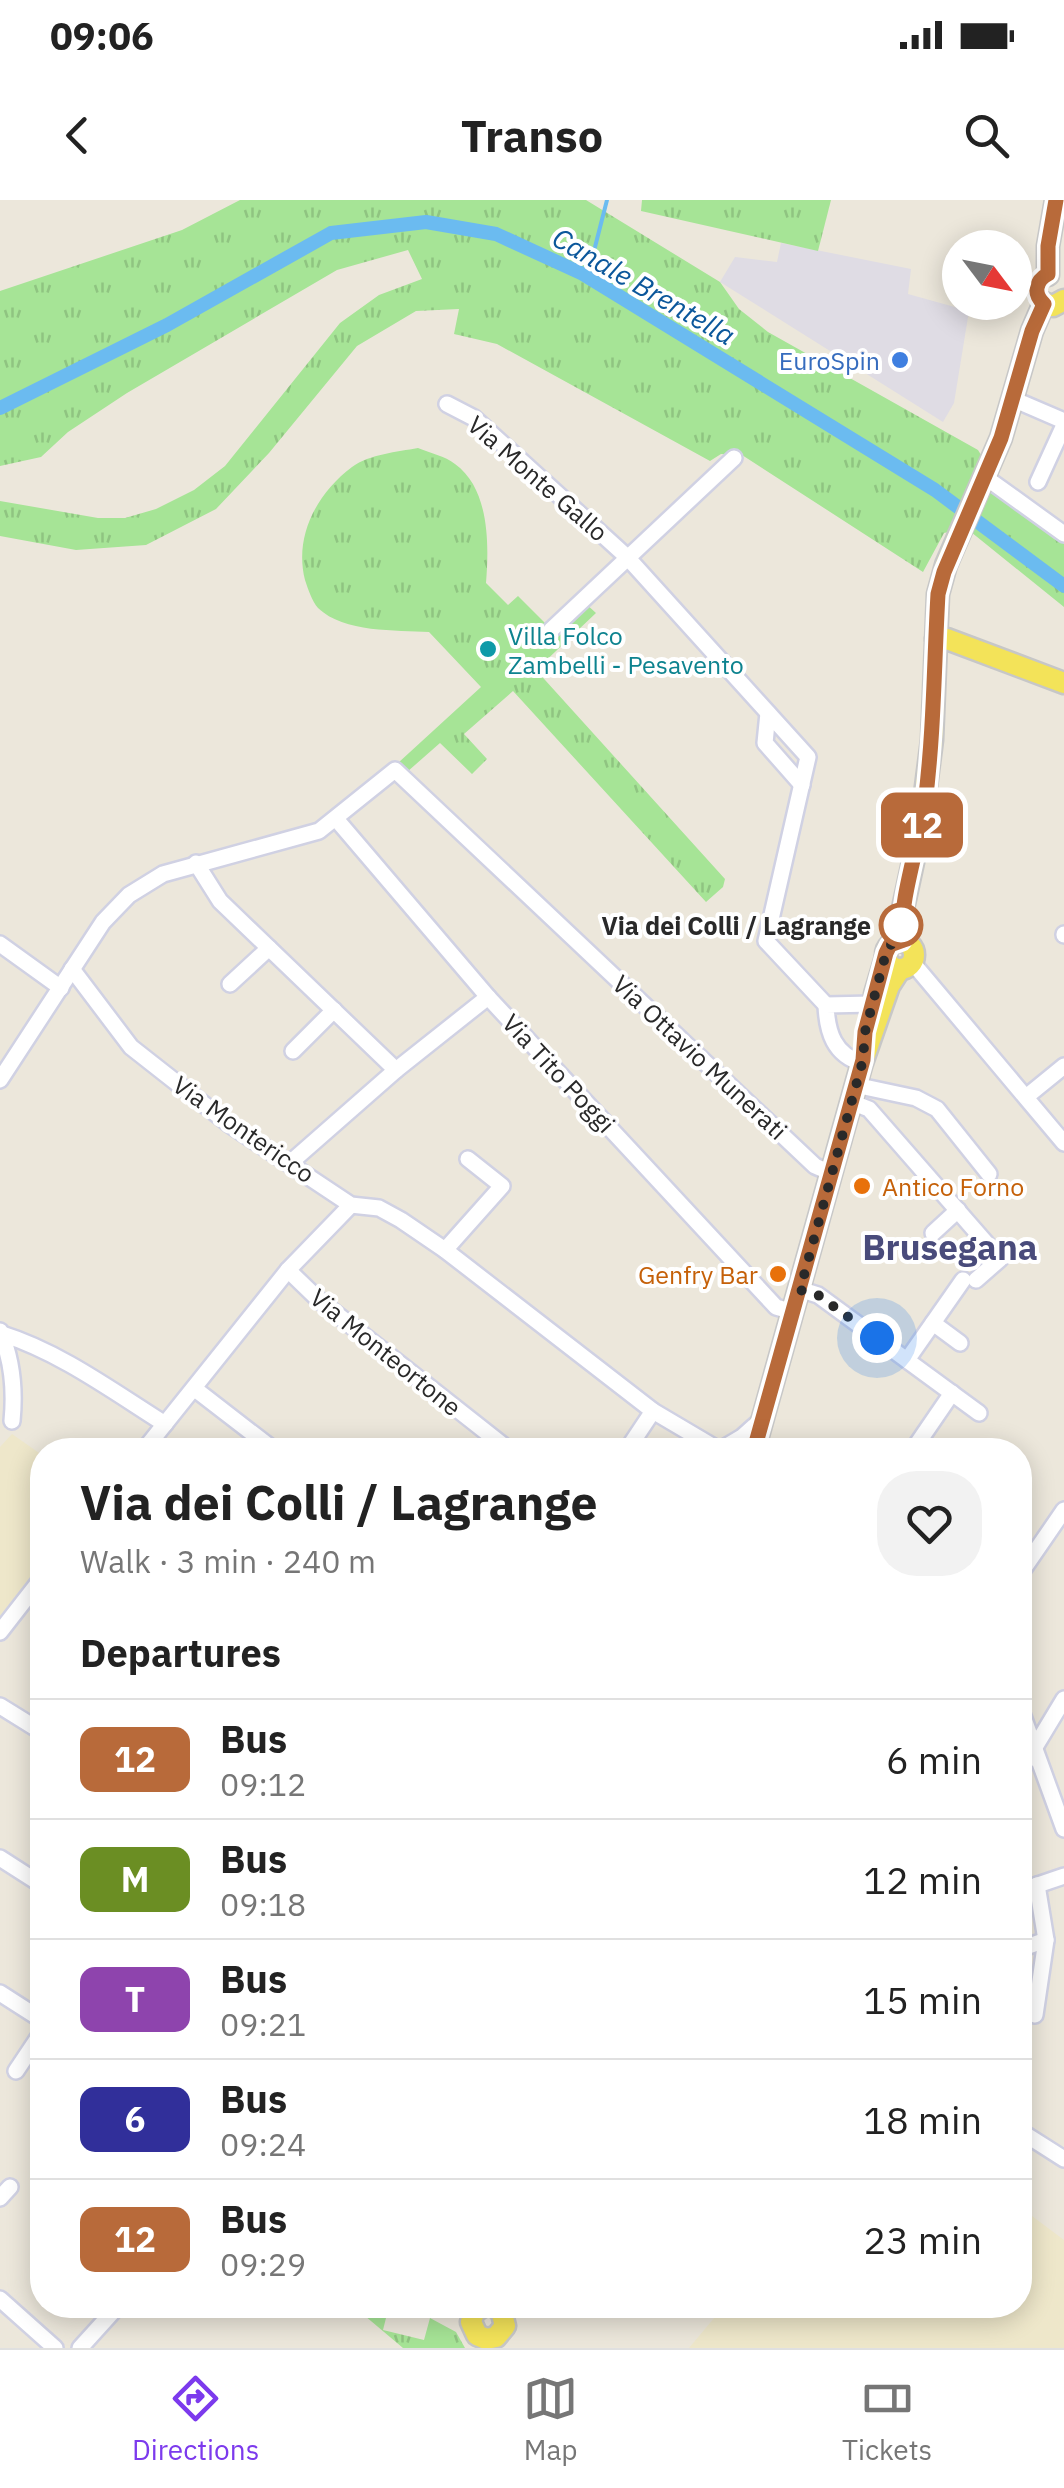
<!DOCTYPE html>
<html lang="en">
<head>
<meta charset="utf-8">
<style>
  body { margin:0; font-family:"IBM Plex Sans",sans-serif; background:#f2f2f2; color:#222; height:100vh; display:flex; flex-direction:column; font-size:38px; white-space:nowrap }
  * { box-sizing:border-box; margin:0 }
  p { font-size:32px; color:#767676 }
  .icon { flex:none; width:55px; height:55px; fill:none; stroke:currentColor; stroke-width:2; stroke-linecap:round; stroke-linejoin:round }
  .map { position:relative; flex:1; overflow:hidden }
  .sheet { position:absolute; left:30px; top:1238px; width:1002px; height:880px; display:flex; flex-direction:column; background:#fff; border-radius:40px; box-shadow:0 5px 25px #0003 }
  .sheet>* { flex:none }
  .badge { padding:0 20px; border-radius:15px; font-size:35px; line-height:65px }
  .needle { width:65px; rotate:122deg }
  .fabs { position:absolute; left:942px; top:30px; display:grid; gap:20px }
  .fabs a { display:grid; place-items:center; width:90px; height:90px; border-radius:50%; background:#fff; box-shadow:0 5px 25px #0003; font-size:50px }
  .you { position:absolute; width:50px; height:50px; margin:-25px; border:8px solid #fff; border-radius:50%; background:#1a73e8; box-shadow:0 0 0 15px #1a73e833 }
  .map>.badge { position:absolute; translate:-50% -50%; box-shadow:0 0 0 5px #fff }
  h2 { padding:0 50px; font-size:38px; line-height:90px }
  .round { display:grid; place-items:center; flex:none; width:105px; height:105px; border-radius:40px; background:#f2f2f2 }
  .head { display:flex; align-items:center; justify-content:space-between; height:170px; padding:0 50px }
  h1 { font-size:48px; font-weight:700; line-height:75px }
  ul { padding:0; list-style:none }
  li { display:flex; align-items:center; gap:30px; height:120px; padding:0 50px; border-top:2px solid #e0e0e0 }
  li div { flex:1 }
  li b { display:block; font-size:38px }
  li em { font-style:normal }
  li .badge { min-width:110px; font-weight:700; text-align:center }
  .status { display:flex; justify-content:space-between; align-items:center; height:70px; padding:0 50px; background:#fff; direction:ltr }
  .status svg { height:28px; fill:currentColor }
  header { display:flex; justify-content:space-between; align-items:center; height:130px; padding:0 50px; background:#fff; font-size:45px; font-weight:700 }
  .menu { display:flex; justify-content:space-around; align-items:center; height:140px; border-top:2px solid #e0e0e0; background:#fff; font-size:28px; color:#767676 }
  .menu a { display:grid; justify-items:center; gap:5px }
  .menu .active { color:#7c3aed }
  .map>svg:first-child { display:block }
  .industrial { fill:#dfdce4 }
  .education { fill:#eee7ca }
  .grass { fill:url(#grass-tufts) }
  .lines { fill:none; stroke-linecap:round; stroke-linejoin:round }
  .stream { stroke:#6bbbf0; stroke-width:4 }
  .canal { stroke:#6bbbf0; stroke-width:14 }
  .minor-casing { stroke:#d0d1e3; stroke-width:20 }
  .major-casing { stroke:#c7c7c7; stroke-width:25 }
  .minor { stroke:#fff; stroke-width:15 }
  .major { stroke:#f3e359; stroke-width:20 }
  .line-casing { stroke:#fff; stroke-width:22 }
  .line { stroke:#b86a3a; stroke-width:15 }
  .walk { stroke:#292929; stroke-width:10; stroke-dasharray:0 18 }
  .shop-dot { fill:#3f7fe0; stroke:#fff; stroke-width:4 }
  .culture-dot { fill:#0f9aa8; stroke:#fff; stroke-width:4 }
  .stop-dot { fill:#fff; stroke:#b86a3a; stroke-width:5 }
  .food-dot { fill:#e8710a; stroke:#fff; stroke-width:4 }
  .labels { text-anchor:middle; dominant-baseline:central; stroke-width:8; stroke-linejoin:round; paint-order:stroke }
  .shop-label { font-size:25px; fill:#366cbe; stroke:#fff; text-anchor:end }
  .street-label { font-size:25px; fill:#292929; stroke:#fff }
  .culture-label { font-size:25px; fill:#0d838f; stroke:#fff; text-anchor:start }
  .stop-label { font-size:25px; font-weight:bold; fill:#292929; stroke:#fff; text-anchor:end }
  .food-label { font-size:25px; fill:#c56008; stroke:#fff; text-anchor:start }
  .water-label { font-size:28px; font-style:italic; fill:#0b579b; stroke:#fff }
  .district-label { font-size:35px; font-weight:bold; fill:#494b7b; stroke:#fff }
</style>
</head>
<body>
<div class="status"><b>09:06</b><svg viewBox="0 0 49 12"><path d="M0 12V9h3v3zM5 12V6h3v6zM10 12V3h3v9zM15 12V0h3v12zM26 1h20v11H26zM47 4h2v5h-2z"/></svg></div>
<header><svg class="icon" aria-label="back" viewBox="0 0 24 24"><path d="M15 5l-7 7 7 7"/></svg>Transo<svg class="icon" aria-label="search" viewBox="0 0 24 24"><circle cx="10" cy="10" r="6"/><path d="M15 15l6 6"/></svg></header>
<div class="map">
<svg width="1064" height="2148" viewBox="0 0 1064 2148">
  <defs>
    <pattern id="grass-tufts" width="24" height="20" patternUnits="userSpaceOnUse" patternTransform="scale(2.5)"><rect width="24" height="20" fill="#a6e496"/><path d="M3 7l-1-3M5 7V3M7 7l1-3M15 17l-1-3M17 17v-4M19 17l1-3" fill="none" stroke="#8fc481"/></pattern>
  </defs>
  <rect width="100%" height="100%" fill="#ece7db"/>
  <path class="industrial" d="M781,43l130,26 -3,25 61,17 -15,92 -11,19 -223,-140 15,-25 42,5z"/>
  <g class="education">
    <path d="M12,1234l30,21v108l-42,53v-169z"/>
    <path d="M1020,2007l44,33v108h-375l36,-43h295z"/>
  </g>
  <g class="grass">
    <path d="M240,0h346l134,82 19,27 29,23 210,118 13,21 73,64v72l-98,-79 -22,5 -21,39 -181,-117 -21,-1 -11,7 -213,-117 -43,-10 5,-25 -43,2 -59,35 -88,107 -53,56 -70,36 -70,5 -76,-14v-35l98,17h27l31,-9 38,-19 31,-24 115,-143 39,-28 43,-16 -14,-29 -71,20 -210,123 -59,39 -27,25 -41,9v-175l182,-61z"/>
    <path d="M642,0h189l-13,51 -177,-40z"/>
    <path d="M418,248c12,5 27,8 37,16 35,25 34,82 31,119l22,22 10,-9 36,36 31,-29 11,10 -60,57 189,209 -2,8 -17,15 -193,-211 -49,43 23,25 -15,15 -32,-31 -33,29 -9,-9 83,-76 -52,-55c-33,-2 -85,1 -111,-24 -6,-7 -10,-19 -13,-28 -11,-43 11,-86 47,-113 18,-13 45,-15 66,-19z"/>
    <path d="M352,2105l35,9 -4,16 41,10 6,-22 26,14 9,16h-62z"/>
  </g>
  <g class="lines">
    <path class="stream" d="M583,74l12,-27 12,-47"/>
    <path class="canal" d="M0,208l167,-83 164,-92 95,-11 70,12 87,40 352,216 129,96"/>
    <g class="minor-casing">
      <g id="minor">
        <path d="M1013,199l51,22"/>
        <path d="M447,204l27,14 153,139 181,200 -42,184 60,64"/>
        <path d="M985,277l79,57"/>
        <path d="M1038,282l26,-57"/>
        <path d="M551,430l183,-172"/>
        <path d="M768,513l-3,30 37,42"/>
        <path d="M337,620l151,177 288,310 17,5"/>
        <path d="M196,663l24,38 176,169"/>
        <path d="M1064,734v1"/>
        <path d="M0,744l61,44"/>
        <path d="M912,762l152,181"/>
        <path d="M72,769l59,78 98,77 122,81 28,3 22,12 44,30 208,161 66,39"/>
        <path d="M230,784l39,-36"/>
        <path d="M293,851l41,-41"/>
        <path d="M862,863c-28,-8 -35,-31 -36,-58l47,-1"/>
        <path d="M0,880l103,-158 26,-27 34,-21 156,-43 76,-61 420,396 16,7"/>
        <path d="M855,885l61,13 21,11 52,65"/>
        <path d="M1026,897l38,-31"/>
        <path d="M851,902l18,7 131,150 -24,21"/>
        <path d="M290,963l106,-93 92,-73"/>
        <path d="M933,1033l25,-23"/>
        <path d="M445,1050l57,-64 -34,-27"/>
        <path d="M288,1070l32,31 189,149"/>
        <path d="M799,1089l19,6 161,118"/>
        <path d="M933,1123l27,20"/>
        <path d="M0,1131c12,28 15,60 12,90"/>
        <path d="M2,1134c58,18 112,58 163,90"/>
        <path d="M907,1160l56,-80"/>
        <path d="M195,1189l79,61"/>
        <path d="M144,1250l144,-180 63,-65"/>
        <path d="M627,1250l26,-39"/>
        <path d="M720,1250l22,-13 19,-17"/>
        <path d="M913,1250l39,-57"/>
        <path d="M1020,1374l44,-64"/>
        <path d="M0,1432l42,-54"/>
        <path d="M0,1506l42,26"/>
        <path d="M1020,1508l44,121"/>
        <path d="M1020,1572l44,-73"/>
        <path d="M0,1658l42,27"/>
        <path d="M1020,1691l44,-15"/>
        <path d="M1020,1749l26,-9"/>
        <path d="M0,1793l42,27"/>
        <path d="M1035,1815l11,-75 -9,-55"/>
        <path d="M16,1871l26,-39"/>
        <path d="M1020,1931l44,28"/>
        <path d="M0,1998l10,-11"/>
        <path d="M0,2099l55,49"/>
        <path d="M80,2148l39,-43"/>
      </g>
    </g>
    <g class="major-casing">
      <g id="major">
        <path d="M1048,75v-29l8,-46"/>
        <path d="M1044,103l9,3 11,-6"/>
        <path d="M936,439h11l117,44"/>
        <circle cx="900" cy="755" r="14"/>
        <path d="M901,741l1,-28 19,-88 11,-85 6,-146 8,-29 55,-127 31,-107 12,-28"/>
        <path d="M875,794l11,-37"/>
        <path d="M754,1250l108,-387 27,-77 11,-17"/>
        <path d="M485,2105l-11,7 -3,10 6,13 9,4 10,-2 9,-11 -4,-16 -10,-5"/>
      </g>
    </g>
    <use href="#minor" class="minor"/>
    <use href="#major" class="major"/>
  </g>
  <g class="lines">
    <g class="line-casing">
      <path id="line" d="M754,1250l109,-390 2,-28 21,-79 4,-8 11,-4c0,-47 17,-92 24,-138 9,-70 9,-139 13,-209l6,-22 57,-134 31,-107 12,-27c-11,-10 -9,-23 4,-30v-28l8,-46"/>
    </g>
    <use href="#line" class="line"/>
    <path class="walk" d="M877,1138l-59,-43 -18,-5 63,-230 2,-28 21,-79 4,-8 11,-4v-19v3"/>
  </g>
  <circle class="shop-dot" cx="900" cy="160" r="10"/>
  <circle class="culture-dot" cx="488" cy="449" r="10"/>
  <circle class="stop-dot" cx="901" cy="725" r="20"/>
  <g class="food-dot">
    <circle cx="862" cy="986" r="10"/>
    <circle cx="778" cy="1074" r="10"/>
  </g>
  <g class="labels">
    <g class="shop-label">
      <text x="880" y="160">EuroSpin</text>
    </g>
    <g class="street-label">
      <text transform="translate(538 278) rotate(41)">Via Monte Gallo</text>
      <text transform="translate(700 857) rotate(43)">Via Ottavio Munerati</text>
      <text transform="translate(559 873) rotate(47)">Via Tito Poggi</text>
      <text transform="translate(244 929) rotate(35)">Via Montericco</text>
      <text transform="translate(386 1152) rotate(39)">Via Monteortone</text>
    </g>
    <g class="culture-label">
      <text x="508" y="435">Villa Folco<tspan x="508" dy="29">Zambelli - Pesavento</tspan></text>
    </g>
    <g class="stop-label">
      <text x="871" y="725">Via dei Colli / Lagrange</text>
    </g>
    <g class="food-label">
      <text x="882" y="986">Antico Forno</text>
      <text x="758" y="1074" text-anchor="end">Genfry Bar</text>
    </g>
    <g class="water-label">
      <text transform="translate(644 86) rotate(30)">Canale Brentella</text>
    </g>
    <g class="district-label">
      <text x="950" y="1047">Brusegana</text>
    </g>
  </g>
</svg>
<div class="fabs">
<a><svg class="needle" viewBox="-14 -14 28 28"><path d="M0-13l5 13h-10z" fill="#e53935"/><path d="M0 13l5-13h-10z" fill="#767676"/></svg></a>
</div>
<div class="you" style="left:877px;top:1138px"></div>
<b class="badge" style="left:922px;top:625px;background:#b86a3a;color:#fff">12</b>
<section class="sheet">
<div class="head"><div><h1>Via dei Colli / Lagrange</h1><p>Walk · 3 min · 240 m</p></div><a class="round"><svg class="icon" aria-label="heart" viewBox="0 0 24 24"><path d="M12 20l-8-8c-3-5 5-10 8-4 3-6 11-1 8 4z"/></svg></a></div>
<h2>Departures</h2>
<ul>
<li><span class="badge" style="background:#b86a3a;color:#fff">12</span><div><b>Bus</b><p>09:12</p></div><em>6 min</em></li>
<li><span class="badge" style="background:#6b8e23;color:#fff">M</span><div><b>Bus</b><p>09:18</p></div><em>12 min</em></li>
<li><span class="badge" style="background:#8e44ad;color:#fff">T</span><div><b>Bus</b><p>09:21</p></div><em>15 min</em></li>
<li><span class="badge" style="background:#312f9a;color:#fff">6</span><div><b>Bus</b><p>09:24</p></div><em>18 min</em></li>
<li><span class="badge" style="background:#b86a3a;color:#fff">12</span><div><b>Bus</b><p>09:29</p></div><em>23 min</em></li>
</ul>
</section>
</div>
<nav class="menu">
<a class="active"><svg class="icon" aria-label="directions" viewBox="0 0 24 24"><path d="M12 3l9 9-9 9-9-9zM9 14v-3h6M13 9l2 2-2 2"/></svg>Directions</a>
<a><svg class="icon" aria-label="map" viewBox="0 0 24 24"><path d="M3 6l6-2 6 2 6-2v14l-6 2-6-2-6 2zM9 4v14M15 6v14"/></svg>Map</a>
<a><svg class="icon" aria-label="tickets" viewBox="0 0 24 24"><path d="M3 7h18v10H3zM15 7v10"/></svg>Tickets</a>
</nav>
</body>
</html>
